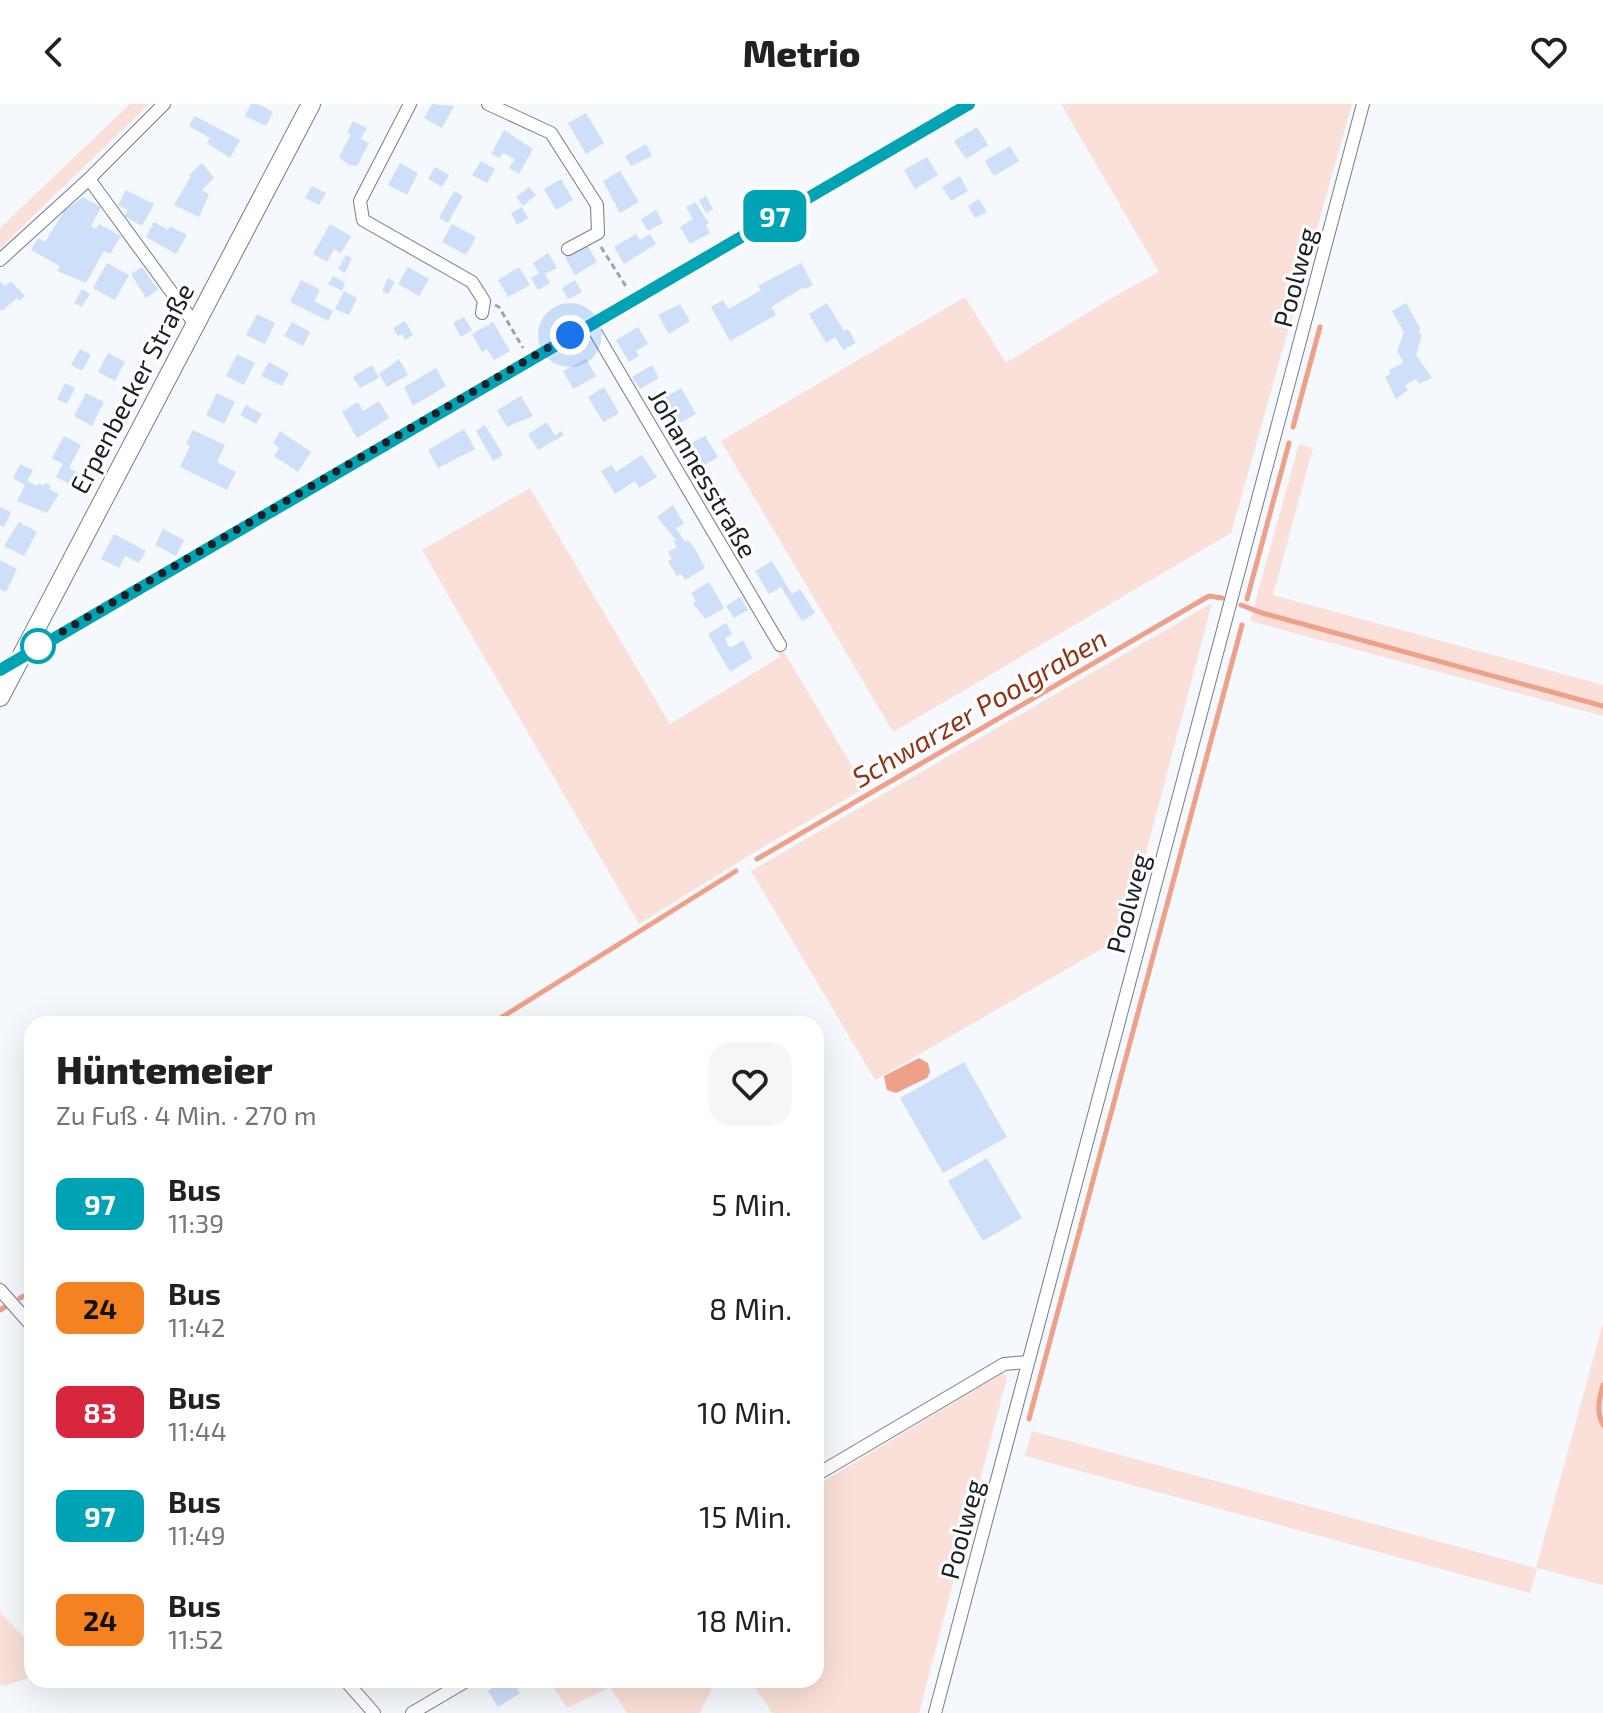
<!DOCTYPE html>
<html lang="de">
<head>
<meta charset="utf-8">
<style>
  body { margin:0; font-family:"Exo 2",sans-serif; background:#f6f6f6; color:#202124; height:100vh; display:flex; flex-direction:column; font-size:30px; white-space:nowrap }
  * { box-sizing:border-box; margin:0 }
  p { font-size:26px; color:#757577 }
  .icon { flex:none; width:44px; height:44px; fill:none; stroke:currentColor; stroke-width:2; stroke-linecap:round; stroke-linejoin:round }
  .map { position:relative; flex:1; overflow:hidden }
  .panel { position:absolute; left:24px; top:912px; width:800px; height:672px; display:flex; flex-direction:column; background:#fff; border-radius:24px; box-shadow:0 8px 32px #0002 }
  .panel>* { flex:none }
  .badge { padding:0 16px; border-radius:12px; font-size:28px; line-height:52px }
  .you { position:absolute; width:40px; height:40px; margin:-20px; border:6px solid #fff; border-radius:50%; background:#1a73e8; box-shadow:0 0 0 12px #1a73e833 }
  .map>.badge { position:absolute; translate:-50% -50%; box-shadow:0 0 0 4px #fff }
  .round { display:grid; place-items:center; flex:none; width:84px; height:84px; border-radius:24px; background:#f6f6f6 }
  .head { display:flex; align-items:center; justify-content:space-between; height:136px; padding:0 32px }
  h1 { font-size:38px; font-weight:800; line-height:60px }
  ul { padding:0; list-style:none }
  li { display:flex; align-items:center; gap:24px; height:104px; padding:0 32px }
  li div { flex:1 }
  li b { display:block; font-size:30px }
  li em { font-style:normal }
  li .badge { min-width:88px; font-weight:700; text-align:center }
  header { display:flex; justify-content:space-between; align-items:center; height:104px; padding:0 32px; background:#fff; font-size:36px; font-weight:800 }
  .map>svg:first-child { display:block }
  .green { fill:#fae0d8 }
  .water { fill:#efa089 }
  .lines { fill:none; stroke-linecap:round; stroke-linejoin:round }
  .stream { stroke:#efa089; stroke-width:5 }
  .building { fill:#cedff9 }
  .street-casing { stroke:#737d8e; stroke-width:14 }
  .secondary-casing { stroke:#737d8e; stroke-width:20 }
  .path { stroke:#9fa2a7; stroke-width:3; stroke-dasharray:6 4; stroke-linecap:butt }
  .street { stroke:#fff; stroke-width:12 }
  .secondary { stroke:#fff; stroke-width:18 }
  .line-casing { stroke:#fff; stroke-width:18 }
  .line { stroke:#00a3b4; stroke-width:12 }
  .walk { stroke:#1b1f26; stroke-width:8; stroke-dasharray:0 14.4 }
  .stop-dot { fill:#fff; stroke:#00a3b4; stroke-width:4 }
  .labels { text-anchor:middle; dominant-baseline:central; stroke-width:6; stroke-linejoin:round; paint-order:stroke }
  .street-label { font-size:26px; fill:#1b1f26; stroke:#fff }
  .water-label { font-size:28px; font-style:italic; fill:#903419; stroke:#fff }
</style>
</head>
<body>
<header><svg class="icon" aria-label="back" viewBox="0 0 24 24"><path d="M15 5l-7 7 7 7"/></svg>Metrio<svg class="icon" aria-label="heart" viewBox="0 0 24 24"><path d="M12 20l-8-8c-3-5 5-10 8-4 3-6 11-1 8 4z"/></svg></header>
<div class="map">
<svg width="1603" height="1609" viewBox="0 0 1603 1609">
  <rect width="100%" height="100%" fill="#f5f8fc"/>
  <g class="green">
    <path d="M130,0h19l-149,144v-20z"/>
    <path d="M1061,0h291l-121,429 -338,199 -172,-291 244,-144 41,66 109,-67 44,-24z"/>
    <path d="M1299,340l14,4 -40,147 330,90v31l-353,-95z"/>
    <path d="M530,384l140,236 110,-67 -5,-10 5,-2 85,143 -117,68 -109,68 -217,-374z"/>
    <path d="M1212,499l-88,333 -249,144 -124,-209z"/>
    <path d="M1603,1219v262l-66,-17 -7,25 -505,-137 7,-25 504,137z"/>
    <path d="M1002,1269l5,4 -88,336h-147l-22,-33h66v-194z"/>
    <path d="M0,1508l29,31 -1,35 -24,8 -4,-2z"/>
    <path d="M549,1576h167l-16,33h-73l-17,-26 -43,21z"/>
  </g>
  <path class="water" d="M919,954l9,5 2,9 -3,6 -31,15 -9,-3 -3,-14z"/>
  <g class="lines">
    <g class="stream">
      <path d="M1293,323l27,-100"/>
      <path d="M1247,495l42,-156"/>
      <path d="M1241,501l21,8 341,93"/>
      <path d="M757,755l452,-263 13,2"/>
      <path d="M491,920l245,-153"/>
      <path d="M20,1194l12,-6"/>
      <path d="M0,1206l5,-3"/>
      <path d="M1603,1281c-4,14 -7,26 0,40"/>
      <path d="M1029,1315l213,-794"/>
    </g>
  </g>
  <g class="building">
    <path d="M251,0h7l15,8 -7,14 -21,-10z"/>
    <path d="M432,0l22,2 -12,22 -18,-10z"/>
    <path d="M586,9l18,30 -18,11 -18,-31z"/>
    <path d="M195,12l45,24 -10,18 -23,-15 3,-5 -21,-12z"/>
    <path d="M353,17l14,7 -6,11 8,4 -12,23 -8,-1 -10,-8 12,-23 -4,-1z"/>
    <path d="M977,23l11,18 -22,14 -12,-18z"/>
    <path d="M504,26l29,19 -14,25 -10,-6 6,-9 -12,-6 -3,5 -9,-4z"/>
    <path d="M646,40l6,12 -21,10 -6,-10z"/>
    <path d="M1010,42l9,15 -25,15 -9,-15z"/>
    <path d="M927,53l11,18 -23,14 -11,-19z"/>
    <path d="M481,57l14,8 -8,14 -15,-8z"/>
    <path d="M202,59l12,15 -12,12 7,4 -10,23 -25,-12 17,-29 -2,-1z"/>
    <path d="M400,59l18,10 -11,22 -19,-10z"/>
    <path d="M435,63l14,8 -7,12 -14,-8z"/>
    <path d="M620,67l19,31 -19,11 -17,-32z"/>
    <path d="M960,72l8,15 -17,10 -9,-14z"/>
    <path d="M561,75l12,21 -17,10 -12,-21z"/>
    <path d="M312,82l14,7 -7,12 -14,-7z"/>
    <path d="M529,83l7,8 -13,11 -7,-9z"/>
    <path d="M126,86l28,14 -12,22 -18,-10 4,-6 -10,-5z"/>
    <path d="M454,87l9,5 -15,27 -9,-5z"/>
    <path d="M706,92l7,13 -7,4 -7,-13z"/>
    <path d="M83,93l18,10 -10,19 5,3 3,-5 22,12 -11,18 -6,-3 -18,32 -29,-12 3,-5 -29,-16 7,-12 7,4 19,-31z"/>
    <path d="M979,95l8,13 -12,6 -7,-12z"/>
    <path d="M695,98l14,21 -3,2 4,8 -20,11 -10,-17 13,-8 -7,-12z"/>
    <path d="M522,103l6,11 -11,7 -6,-12z"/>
    <path d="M656,106l7,13 -15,8 -7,-12z"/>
    <path d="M154,118l14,8 2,-4 17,9 -11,19 -30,-17z"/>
    <path d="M330,120l21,12 -10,17 -7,-4 -7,13 -14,-8z"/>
    <path d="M452,120l24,13 -10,18 -24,-13z"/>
    <path d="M636,130l4,6 10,-6 6,10 -32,20 -10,-17z"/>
    <path d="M587,141l10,17 -22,13 -10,-18z"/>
    <path d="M548,149l9,15 -12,6 5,9 -12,7 -7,-12 8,-5 -6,-10z"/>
    <path d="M346,151l6,3 -7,15 -7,-4z"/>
    <path d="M107,159l22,12 -14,25 -22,-12z"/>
    <path d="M801,159l12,22 -8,4 -1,-2 -33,20 5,8 -46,26 -19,-34 12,-7 6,9 32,-19 -3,-4z"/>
    <path d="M142,163l16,23 -12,8 -15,-24z"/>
    <path d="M408,163l21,12 -10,17 -21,-12z"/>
    <path d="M519,163l11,18 -22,12 -10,-17z"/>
    <path d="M333,172l12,7 -3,8 -14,-7z"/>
    <path d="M388,174l7,4 -7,12 -6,-3z"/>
    <path d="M301,176l19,10 -6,11 19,10 -5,10 -38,-19z"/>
    <path d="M575,176l7,12 -14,7 -6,-11z"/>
    <path d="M0,177l5,5 6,-5 14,15 -6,5 -2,-3 -15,13 -2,-2z"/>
    <path d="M82,185l8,5 -8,13 -8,-4z"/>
    <path d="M344,187l13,7 -8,17 -14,-6z"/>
    <path d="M827,199l17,28 4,-2 8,14 -13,7 -8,-13 -9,6 -17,-29z"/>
    <path d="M1406,199l14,25 -1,5 3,1 -6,21 16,23 -13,6 -3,-5 -11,6 3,5 -12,9 -11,-22 6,-4 -2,-3 12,-6 2,-3 -6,-10 7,-19 -12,-21z"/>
    <path d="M680,200l10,17 -21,13 -11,-19z"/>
    <path d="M257,210l18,9 -10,21 -19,-9z"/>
    <path d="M464,213l8,13 -11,7 -8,-14z"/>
    <path d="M405,217l8,14 -8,5 -3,-6 -4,2 -5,-8z"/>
    <path d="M292,218l18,10 -7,14 -19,-10z"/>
    <path d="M493,218l17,29 -16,9 -7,-11 -5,3 -10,-18z"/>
    <path d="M638,223l10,17 -12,7 3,5 -10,6 -13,-22z"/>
    <path d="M80,245l11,6 -9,16 -11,-6z"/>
    <path d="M108,249l17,9 -10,19 -17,-9z"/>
    <path d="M237,250l18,9 -11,22 -18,-9z"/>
    <path d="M399,255l9,16 -21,12 -8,-13z"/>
    <path d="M586,255l10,17 -23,13 -10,-18z"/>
    <path d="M269,258l20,11 -7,13 -21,-10z"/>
    <path d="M372,261l7,13 -19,10 -7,-11z"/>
    <path d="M652,261l7,13 -19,11 -8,-12z"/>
    <path d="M436,264l10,18 -33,20 -9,-19z"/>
    <path d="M65,279l10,5 -8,16 -10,-5z"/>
    <path d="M604,283l15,26 -16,9 -15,-25z"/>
    <path d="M681,284l15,26 -20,11 -3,-4 -7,4 -10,-17 7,-4 -2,-4z"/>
    <path d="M86,289l18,9 -12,24 -18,-10z"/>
    <path d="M217,289l18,9 -11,22 -18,-9z"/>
    <path d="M521,292l12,20 -26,11 -10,-17z"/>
    <path d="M379,297l10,17 -32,20 -15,-26 16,-10 5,9z"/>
    <path d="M246,301l16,9 -6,10 -16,-9z"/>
    <path d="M547,318l8,14 6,-5 3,4 -26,15 -10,-16z"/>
    <path d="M485,321l18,30 -10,6 -17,-30z"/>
    <path d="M464,325l11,20 -37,19 -10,-18z"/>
    <path d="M193,326l32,15 -8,17 19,10 -9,18 -47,-23 10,-21 -4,-2z"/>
    <path d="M280,327l31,21 -13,20 -24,-16 5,-8 -6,-5z"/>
    <path d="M64,332l17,9 -12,23 11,6 -6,12 -18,-9 7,-13 -11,-6z"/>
    <path d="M705,332l13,21 -19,11 -13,-22z"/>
    <path d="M642,351l15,22 -18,11 -4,-7 -20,13 -14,-23 11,-6 4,7z"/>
    <path d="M20,360l13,6 -6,11 10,5 2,-3 5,3 1,-3 6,3 -2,3 10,5 -12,19 -30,-12 8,-16 -12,-7z"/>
    <path d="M673,401l11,19 -8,4 9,14 3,-2 6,7 11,21 -20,12 -4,-6 -4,2 -9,-15 4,-2 -4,-7 9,-5 -4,-6 3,-1 -19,-23z"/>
    <path d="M0,403l11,5 -7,15 -4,-2z"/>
    <path d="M19,418l18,10 -13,24 -20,-10z"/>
    <path d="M163,425l21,11 -8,16 -21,-11z"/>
    <path d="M114,430l32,17 -7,12 -14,-7 -6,12 -18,-9z"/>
    <path d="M0,456l17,9 -11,23 -6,-3z"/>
    <path d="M772,457l20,33 8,-5 15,24 -13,8 -21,-34 -12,7 -14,-23z"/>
    <path d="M709,478l15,26 -19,11 -12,-16 3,-2 -5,-8z"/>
    <path d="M740,493l8,13 -14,8 -8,-12z"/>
    <path d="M726,519l6,11 -7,4 3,8 4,1 11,-7 9,18 -22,14 -22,-38z"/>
    <path d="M964,958l43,75 -64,36 -43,-75z"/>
    <path d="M987,1054l35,60 -39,23 -35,-60z"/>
    <path d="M506,1576h7l7,13 -22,14 -10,-16z"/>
  </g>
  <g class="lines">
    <g class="street-casing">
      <g id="street">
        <path d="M410,0l-50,97 3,19 109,62 12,19 -2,12"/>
        <path d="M488,0l63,29 46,72 1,28 -30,16"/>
        <path d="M89,75l105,144"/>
        <path d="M0,156l89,-81 75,-75"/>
        <path d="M590,219l190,322"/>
        <path d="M0,566l969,-566"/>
        <path d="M0,1186l32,36"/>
        <path d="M816,1371l188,-111 24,-2"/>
        <path d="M345,1576l29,33"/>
        <path d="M412,1609l56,-33"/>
        <path d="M935,1609l428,-1609"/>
      </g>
    </g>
    <g class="secondary-casing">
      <path id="secondary" d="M0,593l311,-593"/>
    </g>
    <g class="path">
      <path d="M601,143l26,41"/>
      <path d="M495,201l4,2 24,41"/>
    </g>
    <use href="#street" class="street"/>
    <use href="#secondary" class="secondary"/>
  </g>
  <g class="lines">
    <g class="line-casing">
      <path id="line" d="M0,566l969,-566"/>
    </g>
    <use href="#line" class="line"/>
    <path class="walk" d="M38,542l532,-311"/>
  </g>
  <circle class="stop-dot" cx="38" cy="542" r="16"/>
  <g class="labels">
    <g class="street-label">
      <text transform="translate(1294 173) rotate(-75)">Poolweg</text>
      <text transform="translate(131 284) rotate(-62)">Erpenbecker Straße</text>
      <text transform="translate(704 369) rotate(60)">Johannesstraße</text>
      <text transform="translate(1127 799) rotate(-75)">Poolweg</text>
      <text transform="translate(961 1425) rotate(-75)">Poolweg</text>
    </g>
    <g class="water-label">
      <text transform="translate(979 603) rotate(-30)">Schwarzer Poolgraben</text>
    </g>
  </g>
</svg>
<div class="you" style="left:570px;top:231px"></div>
<b class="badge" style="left:775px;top:112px;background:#00a3b4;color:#fff">97</b>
<section class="panel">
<div class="head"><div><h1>Hüntemeier</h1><p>Zu Fuß · 4 Min. · 270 m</p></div><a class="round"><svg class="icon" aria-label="heart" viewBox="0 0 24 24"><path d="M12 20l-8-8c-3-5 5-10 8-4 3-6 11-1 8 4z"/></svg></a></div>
<ul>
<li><span class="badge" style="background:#00a3b4;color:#fff">97</span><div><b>Bus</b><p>11:39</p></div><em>5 Min.</em></li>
<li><span class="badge" style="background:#f58220;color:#111">24</span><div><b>Bus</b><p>11:42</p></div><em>8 Min.</em></li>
<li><span class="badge" style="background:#d7263d;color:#fff">83</span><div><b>Bus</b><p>11:44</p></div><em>10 Min.</em></li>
<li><span class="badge" style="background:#00a3b4;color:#fff">97</span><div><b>Bus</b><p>11:49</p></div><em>15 Min.</em></li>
<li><span class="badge" style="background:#f58220;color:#111">24</span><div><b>Bus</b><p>11:52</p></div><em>18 Min.</em></li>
</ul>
</section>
</div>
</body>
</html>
